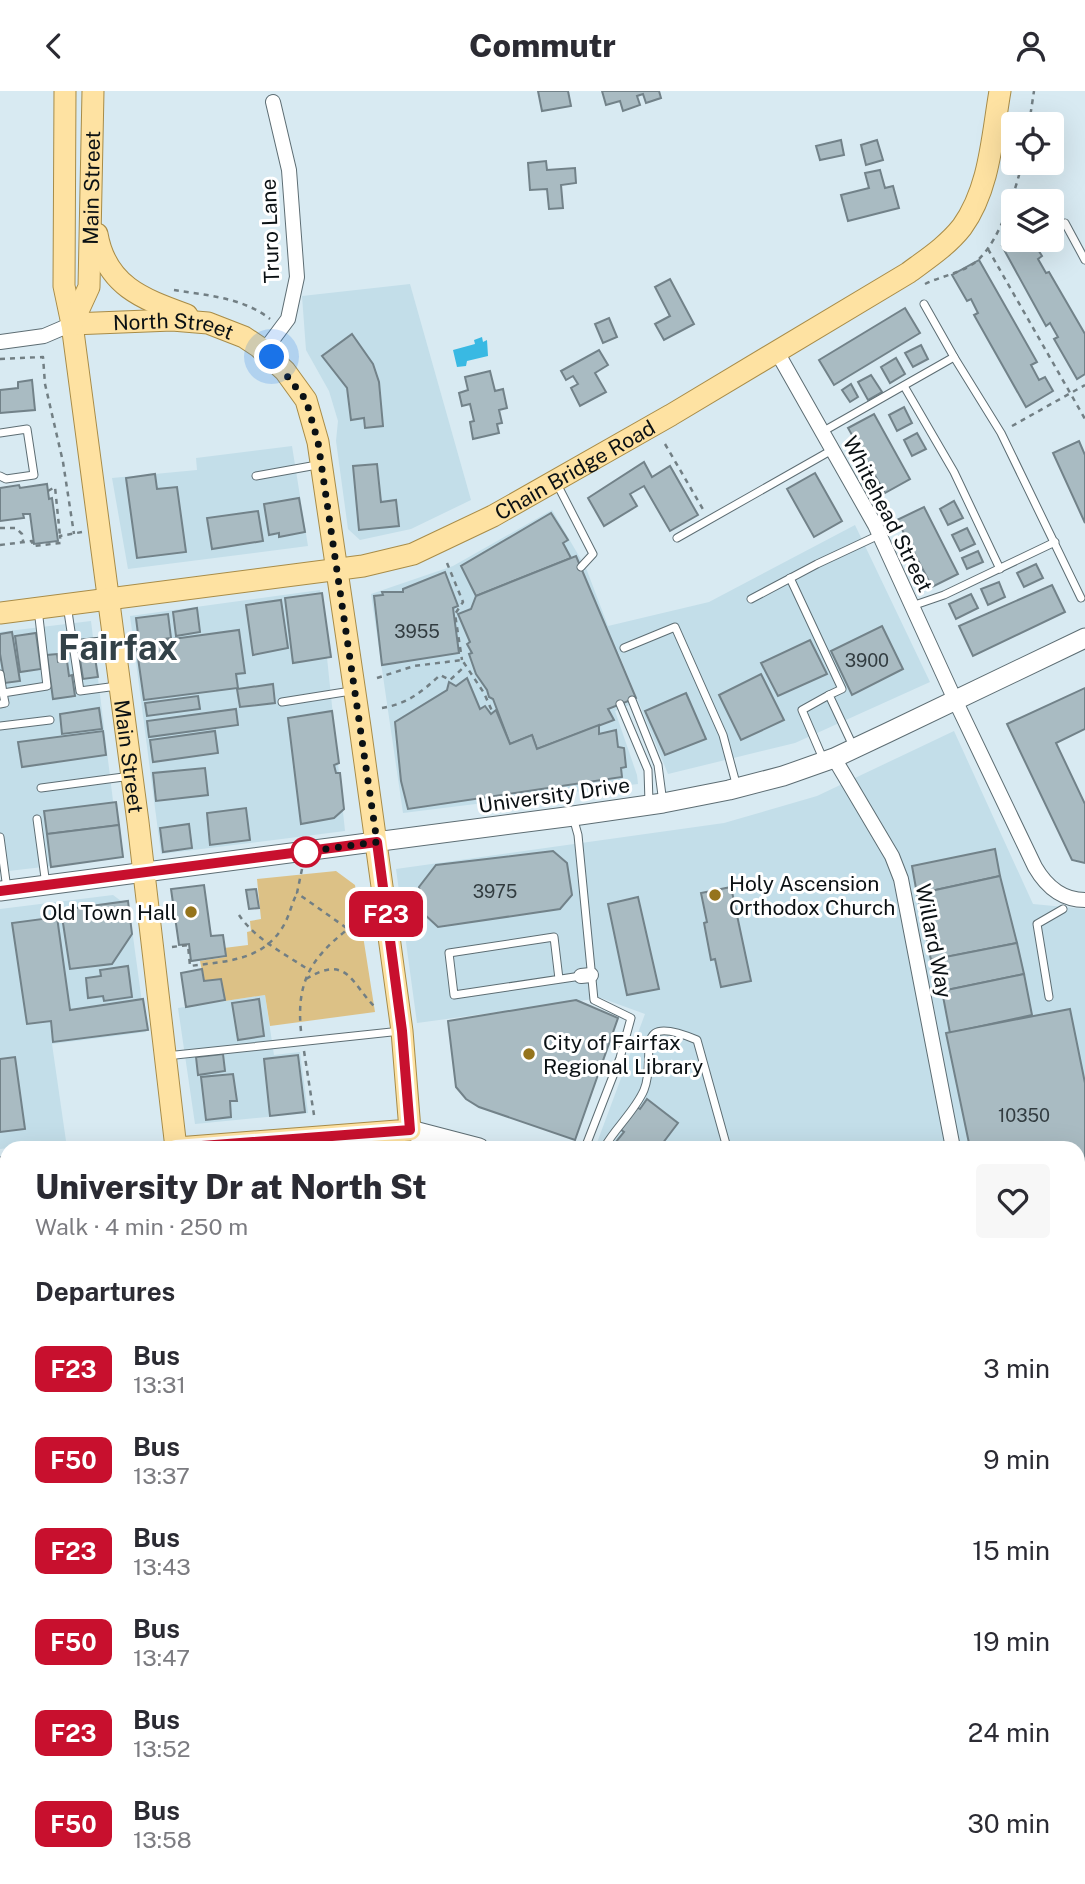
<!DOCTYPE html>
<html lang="en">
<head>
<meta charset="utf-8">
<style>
  body { margin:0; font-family:"Public Sans",sans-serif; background:#f7f7f7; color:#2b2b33; height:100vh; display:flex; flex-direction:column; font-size:26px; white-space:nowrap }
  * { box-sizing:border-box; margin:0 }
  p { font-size:23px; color:#7c7c81 }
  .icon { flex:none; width:38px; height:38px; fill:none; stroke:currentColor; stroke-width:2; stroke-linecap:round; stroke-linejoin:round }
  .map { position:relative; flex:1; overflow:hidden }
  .drawer { position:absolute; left:0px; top:1050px; width:1085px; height:744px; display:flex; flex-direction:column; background:#fff; border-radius:21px 21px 0 0; box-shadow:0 7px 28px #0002 }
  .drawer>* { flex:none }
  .badge { padding:0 14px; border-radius:10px; font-size:24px; line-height:46px }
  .fabs { position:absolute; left:1001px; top:21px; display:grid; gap:14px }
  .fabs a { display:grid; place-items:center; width:63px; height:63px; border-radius:7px; background:#fff; box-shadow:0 7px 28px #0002; font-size:35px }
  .you { position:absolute; width:35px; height:35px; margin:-18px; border:5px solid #fff; border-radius:50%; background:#1a73e8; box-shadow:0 0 0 10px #1a73e833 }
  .map>.badge { position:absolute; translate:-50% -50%; box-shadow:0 0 0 4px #fff }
  h2 { padding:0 35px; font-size:26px; line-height:63px }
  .round { display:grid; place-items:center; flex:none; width:74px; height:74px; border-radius:7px; background:#f7f7f7 }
  .head { display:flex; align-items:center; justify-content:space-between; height:119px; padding:0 35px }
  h1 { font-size:33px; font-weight:800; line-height:52px }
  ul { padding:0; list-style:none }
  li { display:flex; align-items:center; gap:21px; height:91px; padding:0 35px }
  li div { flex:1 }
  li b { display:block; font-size:26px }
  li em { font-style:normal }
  li .badge { min-width:77px; font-weight:700; text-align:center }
  header { display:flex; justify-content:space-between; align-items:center; height:91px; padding:0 35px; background:#fff; font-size:32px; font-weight:800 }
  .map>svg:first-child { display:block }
  .built { fill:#c3dee9 }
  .green { fill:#dcc186 }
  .forest { fill:#cda543 }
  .water { fill:#39b9e3 }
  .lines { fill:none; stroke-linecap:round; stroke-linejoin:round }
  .stream { stroke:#39b9e3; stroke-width:4.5 }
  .building { fill:#a9bbc2; stroke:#728289; stroke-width:2 }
  .lane-casing { stroke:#5d6d73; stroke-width:9 }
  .street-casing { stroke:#5d6d73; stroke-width:16 }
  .secondary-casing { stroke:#5d6d73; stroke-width:21 }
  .primary-casing { stroke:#a88c48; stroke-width:23 }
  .path { stroke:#727f84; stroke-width:2.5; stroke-dasharray:5 5; stroke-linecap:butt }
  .lane { stroke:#fff; stroke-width:7 }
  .street { stroke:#fff; stroke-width:14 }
  .secondary { stroke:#fff; stroke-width:19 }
  .primary { stroke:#fee2a2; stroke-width:21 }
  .line-casing { stroke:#fff; stroke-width:16 }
  .line { stroke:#c8102e; stroke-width:10 }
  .walk { stroke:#0b1114; stroke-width:7; stroke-dasharray:0 12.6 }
  .stop-dot { fill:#fff; stroke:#c8102e; stroke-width:3.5 }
  .poi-dot { fill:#95741c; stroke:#fff; stroke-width:2.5 }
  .labels { text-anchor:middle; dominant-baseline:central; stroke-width:6; stroke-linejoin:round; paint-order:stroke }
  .number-label { font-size:18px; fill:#323c40 }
  .street-label { font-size:21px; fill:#0b1114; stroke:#fff }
  .poi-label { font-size:21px; fill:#0b1114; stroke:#fff; text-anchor:start }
  .town-label { font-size:35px; font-weight:bold; fill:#324147; stroke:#fff }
</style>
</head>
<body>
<header><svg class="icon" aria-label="back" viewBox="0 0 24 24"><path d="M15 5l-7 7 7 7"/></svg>Commutr<svg class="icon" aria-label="person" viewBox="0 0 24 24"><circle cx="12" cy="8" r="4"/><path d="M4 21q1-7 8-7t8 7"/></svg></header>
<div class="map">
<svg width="1085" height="1793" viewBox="0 0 1085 1793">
  <rect width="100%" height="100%" fill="#d8eaf2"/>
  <g class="built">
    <path d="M410,193l61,216 -60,29 -51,11 -12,-11 -12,-88 2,-20 -9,-30 -23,-41 -4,-54z"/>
    <path d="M292,355l16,100 -180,23 -16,-91 85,-8 -1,-12z"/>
    <path d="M552,419l34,58 22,58 101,-24 146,-77 75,157 -135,61 -127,31 -54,-132 22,60 -21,9 22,64 1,9 -235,29 -32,-219 82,-28z"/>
    <path d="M320,499l25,241 -184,23 -31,-238z"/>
    <path d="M91,530l29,237 -120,14v-240z"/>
    <path d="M954,640l79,173 52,5v632l-7,-3v-390h-483l50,-134 -44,-16 -184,25 -21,-154 328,-46 93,-27z"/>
    <path d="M113,804l16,12 17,125 -94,12 14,97 -66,8v-240z"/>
    <path d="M265,904l9,60 26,-3 8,61 -113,11 -17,-116z"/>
    <path d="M310,1787h100l-25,6h-74z"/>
  </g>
  <g class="green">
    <path d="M336,780l19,14 20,127 -105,14 -5,-31 -40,6 -4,-22 -17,2 -4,-20 26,-4 -2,-9 24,-3 -1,-13 4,-1 -1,-10 11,-2 -4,-40z"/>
    <path d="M7,1773v14h41v6h-48v-19z"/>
  </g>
  <g class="forest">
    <path d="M7,1512v267l-7,1v-246z"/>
    <path d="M1078,1724h7v69h-428l-44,-6h465z"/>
  </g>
  <path class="water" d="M482,246l1,5 4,-2 1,16 -21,5 -1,5 -9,1 -4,-17 22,-6 -1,-4z"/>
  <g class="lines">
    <g class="stream">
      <path d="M0,1549l7,4"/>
      <path d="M1078,1760l3,-9 4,-33"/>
    </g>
  </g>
  <g class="building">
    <path d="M538,0h30l3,15 -29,5z"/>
    <path d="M602,0h57l2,7 -15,5 -3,-9 -6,2 3,9 -17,6 -3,-10 -14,4z"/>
    <path d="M841,49l3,15 -24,5 -4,-14z"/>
    <path d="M877,49l6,20 -17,5 -5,-20z"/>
    <path d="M546,70l1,9 28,-2 1,15 -15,2 2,23 -14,1 -2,-20 -17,1 -2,-27z"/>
    <path d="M880,79l5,18 8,-2 6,22 -51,13 -7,-26 28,-7 -4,-15z"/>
    <path d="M1013,149h19l10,16 -4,3 8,14 3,-1 36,62v40l-8,5 -23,-40 4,-2 -8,-14 -4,3 -44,-80z"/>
    <path d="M979,169l58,102 -6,3 8,15 6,-3 8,14 -27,16 -52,-92 4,-2 -7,-14 -4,2 -15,-26z"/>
    <path d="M670,188l24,45 -30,16 -9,-16 15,-8 -15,-29z"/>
    <path d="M905,217l15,25 -86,52 -15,-25z"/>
    <path d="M609,227l8,19 -14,6 -8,-19z"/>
    <path d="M352,243l21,30 6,18 4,44 -18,2 -1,-10 -13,2 -4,-32 -25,-32z"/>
    <path d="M921,254l7,14 -15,8 -8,-14z"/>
    <path d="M599,259l9,15 -13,8 11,19 -26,14 -9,-18 7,-4 -5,-8 -7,4 -5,-9z"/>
    <path d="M896,267l9,16 -15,9 -9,-16z"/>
    <path d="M490,280l5,20 8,-2 4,19 -8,2 3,13 -5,1 2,9 -26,6 -3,-17 4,-1 -4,-17 -8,2 -3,-13 9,-3 -3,-13z"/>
    <path d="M871,284l11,17 -14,8 -10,-18z"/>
    <path d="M32,289l3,30 -35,3v-23l18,-2v-6z"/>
    <path d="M851,293l7,13 -8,5 -8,-12z"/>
    <path d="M904,316l8,16 -15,8 -8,-16z"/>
    <path d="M874,323l36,65 -25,14 -37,-65z"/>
    <path d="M917,342l9,16 -14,7 -8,-16z"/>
    <path d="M1079,350l6,14v68l-32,-70z"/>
    <path d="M644,371l8,15 18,-11 28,49 -28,16 -26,-45 -14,8 7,12 -33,20 -16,-28z"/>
    <path d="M377,373l4,38 15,-2 3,26 -40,4 -6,-64z"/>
    <path d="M815,382l27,48 -28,16 -27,-48z"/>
    <path d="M155,383l2,15 20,-2 9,65 -49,6 -11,-80z"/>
    <path d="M47,393l2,15 3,-1 6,43 -24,3 -4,-30h-7l1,4 -24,3v-33l19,-3 1,3z"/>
    <path d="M299,407l6,34 -26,5v-4l-10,2 -5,-31z"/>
    <path d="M954,410l9,17 -15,7 -8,-16z"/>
    <path d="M924,416l34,67 -26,13 -35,-67z"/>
    <path d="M258,420l5,30 -51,8 -5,-31z"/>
    <path d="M551,422l17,27 -5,3 8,15 -95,38 -15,-30z"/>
    <path d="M967,437l8,16 -15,7 -8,-16z"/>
    <path d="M978,460l5,11 -16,7 -5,-11z"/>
    <path d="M576,465l60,142 -28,11 6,11 -77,29 -5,-14 -22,9 -17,-45 -4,-2 -2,-7 -11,-16 -7,-20 3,-1 -5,-9 3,-2 -12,-28 13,-5 5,-13z"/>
    <path d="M1036,473l7,14 -19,9 -7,-14z"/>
    <path d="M445,481l13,34 -5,2 6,45 -77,12 -8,-69 9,-1 -1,-3h21v-3z"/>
    <path d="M999,491l6,15 -17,8 -7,-16z"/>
    <path d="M1052,494l13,27 -92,44 -14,-30z"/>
    <path d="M322,502l9,64 -38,6 -8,-65z"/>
    <path d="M971,503l7,14 -22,11 -7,-15z"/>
    <path d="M281,509l7,48 -35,7 -7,-50z"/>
    <path d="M197,517l3,24 -24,4 -3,-24z"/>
    <path d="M168,523l3,24 -32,4 -3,-24z"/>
    <path d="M882,535l21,43 -51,26 -21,-44z"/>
    <path d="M239,539l6,43 -9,1 2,14 -94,12 -8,-56z"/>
    <path d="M12,541l8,49 -15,2 -5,-29v-20z"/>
    <path d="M36,542l5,36 -21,3 -5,-36z"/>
    <path d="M810,549l17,34 -49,22 -17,-33z"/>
    <path d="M94,560l4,26 -15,2 -4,-26z"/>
    <path d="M57,563l1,8 9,-1 2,15 3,-1 3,21 -22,3 -6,-44z"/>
    <path d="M761,583l23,46 -43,20 -22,-45z"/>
    <path d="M467,587l13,31 5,-3 6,8 5,-4 14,34 22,-9 5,14 62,-24v9l17,-4 2,17 6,1 2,19 -5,1 1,9 -214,32 -7,-28 -6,-59 52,-32 2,-8 7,4z"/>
    <path d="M273,593l2,19 -35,4 -3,-18z"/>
    <path d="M1085,597v41l-29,14 29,61v59l-13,-3 -65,-136z"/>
    <path d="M686,602l20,46 -41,16 -20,-44z"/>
    <path d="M198,605l2,13 -53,7 -2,-13z"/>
    <path d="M99,617l3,21 -40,5 -2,-20z"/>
    <path d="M236,618l2,16 -89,12 -2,-16z"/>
    <path d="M332,620l7,52 -5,2 2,8h4l4,36 -10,9 -33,6 -13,-106z"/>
    <path d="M103,640l3,24 -84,12 -4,-25z"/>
    <path d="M215,640l3,22 -65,9 -3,-22z"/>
    <path d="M205,677l3,27 -52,6 -3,-28z"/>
    <path d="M116,711l3,23 -72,9 -3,-23z"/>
    <path d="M246,717l4,32 -40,5 -3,-32z"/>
    <path d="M189,733l3,24 -29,4 -3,-24z"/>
    <path d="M119,734l4,32 -72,10 -4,-33z"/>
    <path d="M995,758l5,27 -83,18 -5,-28z"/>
    <path d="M553,760l14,12 5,32 -12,14 -122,18 -15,-14 -4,-26 17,-22z"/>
    <path d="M1000,785l17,67 -86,17 -14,-66z"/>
    <path d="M204,794l7,51 12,-1 3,21 -35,5 -2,-17 -10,1 -8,-56z"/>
    <path d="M731,796l20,94 -30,6 -6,-28 -4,1 -7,-37 3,-1 -6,-29z"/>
    <path d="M256,798l3,19 -10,1 -3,-19z"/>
    <path d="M638,806l21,92 -32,6 -19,-91z"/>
    <path d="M128,810l4,33 -20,30 -42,5 -9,-59z"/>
    <path d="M57,826l13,93 73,-11 5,31 -95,12 -2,-21 -24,3 -15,-101z"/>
    <path d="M1017,852l7,31 -82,17 -7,-32z"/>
    <path d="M128,875l4,31 -28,4 -1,-5 -15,2 -2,-20 15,-2 -1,-6z"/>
    <path d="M202,878l2,12 17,-2 4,21 -39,7 -5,-34z"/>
    <path d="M1024,883l8,41 -82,18 -8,-42z"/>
    <path d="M259,908l5,37 -26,4 -6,-37z"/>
    <path d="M576,909l42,18 -43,122 -96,-33 -13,-8 -10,-12 -8,-66z"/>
    <path d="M1070,918l15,74v99l-7,1v-35h-108l-24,-115z"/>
    <path d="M223,963l2,17 -27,4 -2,-18z"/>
    <path d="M298,964l7,57 -35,4 -6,-57z"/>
    <path d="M15,966l10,72 -25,3v-73z"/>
    <path d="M233,983l4,27h-7l1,16 -25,3 -5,-43z"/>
    <path d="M647,1008l31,24 -19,25h-48l13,-16 -4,-3 17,-22 3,2z"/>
    <path d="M0,1103h7v14l-7,1z"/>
    <path d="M7,1117v14l-7,1v-14z"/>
    <path d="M7,1131v15l-7,1v-15z"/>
    <path d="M7,1146v14l-7,1v-14z"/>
    <path d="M7,1160v15h-7v-14z"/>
    <path d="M0,1175h7v14l-7,1z"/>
    <path d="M7,1189v14l-7,1v-14z"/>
    <path d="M1078,1303l7,4v54l-5,-3 -2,3z"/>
    <path d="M1085,1619v32l-7,1v-32z"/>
  </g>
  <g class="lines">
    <g class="lane-casing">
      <g id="lane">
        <path d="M1065,132l20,37"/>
        <path d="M924,213l30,53 47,76 80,165"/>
        <path d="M904,295l50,86 46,97"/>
        <path d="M822,341l132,-75"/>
        <path d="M0,342l27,-4 7,46 -28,4 -6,-3"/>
        <path d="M256,385l61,-11"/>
        <path d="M556,391l37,72 -12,13"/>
        <path d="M677,447l155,-88"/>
        <path d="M790,487l52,111 -13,6 25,53"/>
        <path d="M751,508l66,-35 62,-29"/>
        <path d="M67,514l13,86 37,-5"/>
        <path d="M912,515l32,-11 111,-53"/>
        <path d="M73,553l38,-4"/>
        <path d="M624,557l51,-21 48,108 14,52"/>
        <path d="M0,583l3,19"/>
        <path d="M632,609l26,65 5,38"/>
        <path d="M282,611l69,-11"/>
        <path d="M0,613l5,-1 -2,-10 44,-7 -9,-77"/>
        <path d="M620,613l28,66 1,33"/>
        <path d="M0,635l50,-6"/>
        <path d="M824,670l-22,-51 27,-15"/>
        <path d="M41,697l90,-12"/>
        <path d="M573,726l5,18 16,165 37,18 -11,40 -35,90"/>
        <path d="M37,728l9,66"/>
        <path d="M0,746l7,52"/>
        <path d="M559,888l-5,-42 -105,16 5,42 127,-19"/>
        <path d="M1049,906l-12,-73 26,-15"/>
        <path d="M166,965l235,-25"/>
        <path d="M412,1043l7,14"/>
        <path d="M604,1057c11,-20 31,-37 40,-58 14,-33 -16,-79 53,-50l29,104"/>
        <path d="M1078,1238l7,-5"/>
        <path d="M0,1342l7,-1"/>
        <path d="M1078,1403l7,4"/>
        <path d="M92,1787l1,6"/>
      </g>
    </g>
    <g class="street-casing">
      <g id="street">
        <path d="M0,251l44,-6 28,-12"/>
        <path d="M264,260l24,-32 9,-42 -8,-107 -16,-68"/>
        <path d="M777,261l98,173 80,175 80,167c11,19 27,33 50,33"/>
        <path d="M834,667l58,98 9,23 52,269"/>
        <path d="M581,885l10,-1"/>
        <path d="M1078,1195l7,-5"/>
        <path d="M1085,1516l-7,24 7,11"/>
        <path d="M1078,1582l7,-1"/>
      </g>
    </g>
    <g class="secondary-casing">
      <g id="secondary">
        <path d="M0,800l573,-75 90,-13 66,-13 54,-14 51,-18 53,-25 198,-95"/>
        <path d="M410,1039l69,18"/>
        <path d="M0,1076h7"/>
        <path d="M1078,1472l7,3"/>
      </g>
    </g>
    <g class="primary-casing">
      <g id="primary">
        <path id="s1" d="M65,0l-1,195 8,38 66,498 38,326"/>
        <path d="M97,143c9,52 46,65 90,81"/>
        <path id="s2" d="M72,233l100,-4 36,3 36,14 15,10 26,24 21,29 12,42 42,285 42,304 8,99 -233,18"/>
        <path id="s3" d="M72,233l17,-37 4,-196"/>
        <path id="s4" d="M0,522l363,-47 50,-12 80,-38 178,-101 237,-142c19,-14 39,-27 54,-46 28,-39 30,-90 38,-136"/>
        <path d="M263,1787v6"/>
        <path d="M288,1787l1,6"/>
      </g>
    </g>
    <g class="path">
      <path d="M1029,33l5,-33"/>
      <path d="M988,158l97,170"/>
      <path d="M925,193c18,-9 40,-11 55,-26 20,-20 36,-68 42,-95"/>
      <path d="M174,199c32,5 70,8 96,29"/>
      <path d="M0,268l43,-2 2,27 18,78 11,72"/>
      <path d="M1012,335l73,-41"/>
      <path d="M665,353l39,67"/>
      <path d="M48,400l7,-4 5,49"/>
      <path d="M0,437h16l6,6 1,7"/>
      <path d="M0,454l32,-4 1,5 28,-3 -1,-7 22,-4"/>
      <path d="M447,472l16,39 -8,12 7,46"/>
      <path d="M377,587l37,-12 48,-6 22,33 8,18"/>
      <path d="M382,617c25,-4 40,-16 58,-33l10,5 14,-13"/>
      <path d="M302,778l-5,24 51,36 16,-9"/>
      <path d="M239,824c16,24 46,39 70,55"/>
      <path d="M172,856l16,-2 2,21c37,-5 75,-5 95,-43 5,-10 7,-20 12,-30"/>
      <path d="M306,888c43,-26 45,6 71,30"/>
      <path d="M301,940c-5,-49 10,-73 47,-102"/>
      <path d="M304,960l10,64"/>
      <path d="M1078,1256l6,9 -6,33"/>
      <path d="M1078,1270l6,-5"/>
      <path d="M0,1519l7,2"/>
      <path d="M1078,1692l7,-5"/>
      <path d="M156,1787l1,6"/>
      <path d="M370,1793l15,-6"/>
      <path d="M998,1793l3,-6"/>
    </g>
    <use href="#lane" class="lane"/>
    <use href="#street" class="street"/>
    <use href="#secondary" class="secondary"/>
    <use href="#primary" class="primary"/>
  </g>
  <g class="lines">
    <g class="line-casing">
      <path id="line" d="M0,800l377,-49 25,189 8,99 -234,18"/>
    </g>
    <use href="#line" class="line"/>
    <path class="walk" d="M272,266l34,43 12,42 59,400 -73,10h2"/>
  </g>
  <circle class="stop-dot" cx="306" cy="761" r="14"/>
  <g class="poi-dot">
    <circle cx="715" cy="804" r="7"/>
    <circle cx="191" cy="821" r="7"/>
    <circle cx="529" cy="963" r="7"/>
  </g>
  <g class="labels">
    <g class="number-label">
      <text x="417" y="540">3955</text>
      <text x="867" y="569">3900</text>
      <text x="495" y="800">3975</text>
      <text x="1024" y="1024">10350</text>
    </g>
    <g class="street-label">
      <text stroke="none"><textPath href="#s3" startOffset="140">Main Street</textPath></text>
      <text transform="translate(270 140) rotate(-92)">Truro Lane</text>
      <text stroke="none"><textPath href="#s2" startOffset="102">North Street</textPath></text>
      <text stroke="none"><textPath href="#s4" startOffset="600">Chain Bridge Road</textPath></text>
      <text transform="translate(888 423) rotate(63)">Whitehead Street</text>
      <text stroke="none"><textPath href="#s1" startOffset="670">Main Street</textPath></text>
      <text transform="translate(554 704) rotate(-8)">University Drive</text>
      <text transform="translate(934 850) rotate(79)">Willard Way</text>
    </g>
    <g class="poi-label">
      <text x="729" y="792">Holy Ascension<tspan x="729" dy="24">Orthodox Church</tspan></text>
      <text x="177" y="821" text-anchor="end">Old Town Hall</text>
      <text x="543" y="951">City of Fairfax<tspan x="543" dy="24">Regional Library</tspan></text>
    </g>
    <g class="town-label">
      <text x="118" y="556">Fairfax</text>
    </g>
  </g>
</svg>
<div class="fabs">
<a><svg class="icon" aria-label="locate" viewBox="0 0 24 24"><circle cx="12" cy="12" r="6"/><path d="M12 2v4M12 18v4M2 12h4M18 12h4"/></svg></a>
<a><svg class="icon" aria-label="layers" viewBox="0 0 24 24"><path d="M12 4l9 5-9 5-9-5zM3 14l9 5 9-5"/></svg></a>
</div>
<div class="you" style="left:272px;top:266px"></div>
<b class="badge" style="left:386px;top:823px;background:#c8102e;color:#fff">F23</b>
<section class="drawer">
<div class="head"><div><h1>University Dr at North St</h1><p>Walk · 4 min · 250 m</p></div><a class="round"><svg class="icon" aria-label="heart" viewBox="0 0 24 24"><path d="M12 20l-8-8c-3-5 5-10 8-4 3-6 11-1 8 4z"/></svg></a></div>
<h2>Departures</h2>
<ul>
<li><span class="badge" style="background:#c8102e;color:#fff">F23</span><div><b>Bus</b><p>13:31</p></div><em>3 min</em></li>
<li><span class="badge" style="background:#c8102e;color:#fff">F50</span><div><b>Bus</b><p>13:37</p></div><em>9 min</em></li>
<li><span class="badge" style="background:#c8102e;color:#fff">F23</span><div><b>Bus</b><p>13:43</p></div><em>15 min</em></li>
<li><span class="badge" style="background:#c8102e;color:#fff">F50</span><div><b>Bus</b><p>13:47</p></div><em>19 min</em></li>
<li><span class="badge" style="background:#c8102e;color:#fff">F23</span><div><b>Bus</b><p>13:52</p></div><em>24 min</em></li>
<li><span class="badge" style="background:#c8102e;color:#fff">F50</span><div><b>Bus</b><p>13:58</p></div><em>30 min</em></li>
</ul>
</section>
</div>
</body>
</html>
